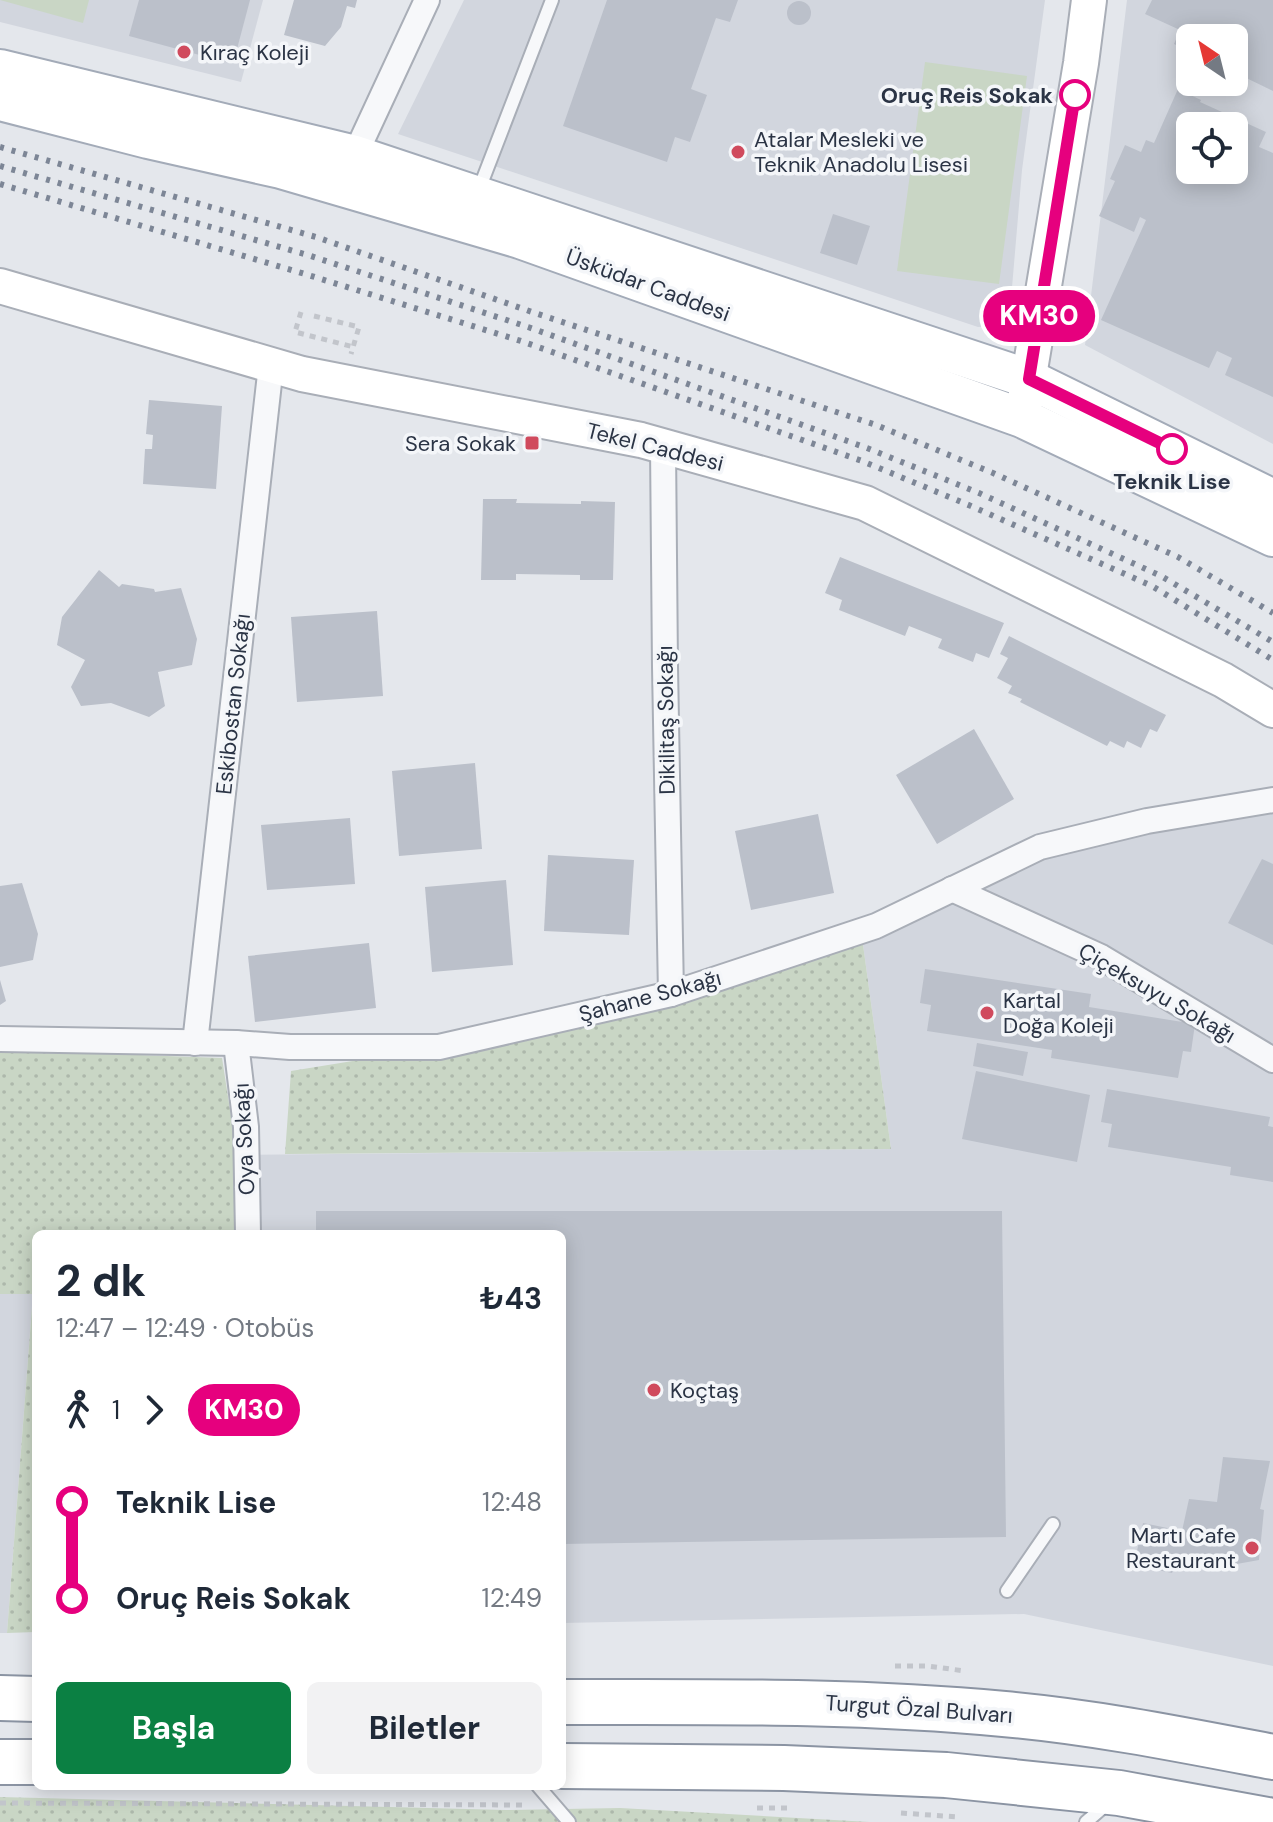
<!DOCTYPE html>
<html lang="tr">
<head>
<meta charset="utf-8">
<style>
  body { margin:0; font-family:"DM Sans",sans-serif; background:#f2f2f3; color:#1f2937; height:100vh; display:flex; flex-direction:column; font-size:30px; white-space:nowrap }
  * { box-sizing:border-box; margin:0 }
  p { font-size:26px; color:#747a83 }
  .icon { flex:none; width:44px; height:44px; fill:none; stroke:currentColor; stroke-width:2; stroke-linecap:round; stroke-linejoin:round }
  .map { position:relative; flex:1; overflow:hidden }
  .panel { position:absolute; left:32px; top:1230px; width:534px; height:560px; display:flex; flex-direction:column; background:#fff; border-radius:12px; box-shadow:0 4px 20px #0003 }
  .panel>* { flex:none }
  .badge { padding:0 16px; border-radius:26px; font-size:28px; line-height:52px }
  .needle { width:52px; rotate:325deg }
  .fabs { position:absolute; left:1176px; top:24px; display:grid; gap:16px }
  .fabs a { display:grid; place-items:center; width:72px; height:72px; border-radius:12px; background:#fff; box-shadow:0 4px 20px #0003; font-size:40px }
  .map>.badge { position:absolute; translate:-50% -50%; box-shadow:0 0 0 4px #fff }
  .legs { display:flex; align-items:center; gap:12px; height:88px; padding:0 24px; font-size:26px }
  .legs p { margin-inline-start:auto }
  .summary { display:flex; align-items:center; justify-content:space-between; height:136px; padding:0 24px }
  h1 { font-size:44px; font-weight:700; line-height:60px }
  .action { display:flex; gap:16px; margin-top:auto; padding:16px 24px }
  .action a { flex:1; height:92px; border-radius:12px; background:#0b8043; color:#fff; font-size:32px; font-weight:700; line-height:92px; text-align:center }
  .action a+a { background:#f2f2f3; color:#1f2937 }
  ul { padding:0 24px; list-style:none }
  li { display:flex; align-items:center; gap:28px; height:96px; font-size:30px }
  li i { display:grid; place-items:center; width:12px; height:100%; margin:0 10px; background:currentColor }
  li i::after { content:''; width:20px; height:20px; margin:-10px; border:6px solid; border-radius:50%; background:#fff }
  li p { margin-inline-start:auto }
  li:first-child i { background:linear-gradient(#0000 50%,currentColor 0) }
  li:last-child i { background:linear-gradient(currentColor 50%,#0000 0) }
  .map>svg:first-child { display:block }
  .built { fill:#d2d6de; fill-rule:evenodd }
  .grass { fill:url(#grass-dots) }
  .pitch { fill:#c9d6c5 }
  .building { fill:#bbc0ca; fill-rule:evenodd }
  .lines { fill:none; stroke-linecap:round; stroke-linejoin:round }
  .lane-casing { stroke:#a9aeb7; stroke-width:16 }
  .street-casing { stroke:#a9aeb7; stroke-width:28 }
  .secondary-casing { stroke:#a9aeb7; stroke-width:38 }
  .primary-casing { stroke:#a3abb8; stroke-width:42 }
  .highway-casing { stroke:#8b94a3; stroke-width:48 }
  .path { stroke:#c2c5cb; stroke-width:5; stroke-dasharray:6 6; stroke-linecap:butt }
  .lane { stroke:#f7f8fa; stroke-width:12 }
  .street { stroke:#f7f8fa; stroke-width:24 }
  .secondary { stroke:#fff; stroke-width:34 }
  .primary { stroke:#fff; stroke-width:38 }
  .highway { stroke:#fff; stroke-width:44 }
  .rail { stroke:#7d8696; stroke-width:6; stroke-dasharray:4 8; stroke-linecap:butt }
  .line-1-casing { stroke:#fff; stroke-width:18 }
  .line-1 { stroke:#e6007e; stroke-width:12 }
  .poi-dot { fill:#d04a5d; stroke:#f4f6f9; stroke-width:3 }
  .stop-1-dot { fill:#fff; stroke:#e6007e; stroke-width:4 }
  .labels { text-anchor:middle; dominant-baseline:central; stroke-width:7; stroke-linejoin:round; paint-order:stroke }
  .poi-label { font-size:22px; fill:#2b3445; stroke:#f4f6f9; text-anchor:start }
  .stop-label { font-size:22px; font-weight:bold; fill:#2b3445; stroke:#f4f6f9; text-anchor:end }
  .street-label { font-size:22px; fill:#2b3445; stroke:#f4f6f9 }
</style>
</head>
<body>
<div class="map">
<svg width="1273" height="1822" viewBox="0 0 1273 1822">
  <defs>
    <pattern id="grass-dots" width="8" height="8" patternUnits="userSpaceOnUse" patternTransform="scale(2)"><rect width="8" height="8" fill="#c9d6c5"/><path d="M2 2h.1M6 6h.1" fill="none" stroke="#adb8ab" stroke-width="1.8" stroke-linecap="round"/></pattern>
  </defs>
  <rect width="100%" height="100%" fill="#e4e7ec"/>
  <g class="built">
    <path d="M0,0h263l-22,82 -241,-60z"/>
    <path d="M464,0h581l-23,170 -12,141 -8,9 -11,6 -13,1 -580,-193z"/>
    <path d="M1127,0h146v444l-188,-99zM1190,38h44v44h-44zM1190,126h44v44h-44z"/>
    <path d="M1273,812v854l-249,-52 -462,9v-389h-325v-79l654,-6 -30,-219 187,-93z"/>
    <path d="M33,1293l-26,340h-7v-339z"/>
  </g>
  <g class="grass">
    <path d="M861,930l30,219 -606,5 6,-83 266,-43z"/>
    <path d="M0,1050l222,8 15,97v79h-201v398l-29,1 26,-339h-33z"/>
    <path d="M0,1797l506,13 114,-2 250,14h-870z"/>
  </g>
  <g class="pitch">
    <path d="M0,0h89l-6,23z"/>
    <path d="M925,62l102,14 -28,208 -102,-13z"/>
  </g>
  <g class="building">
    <path d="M139,0h111l-17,64 -104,-28z"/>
    <path d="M294,0h63l-2,8 -8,-2 -6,21 -16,19 -41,-11z"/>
    <path d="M607,0h131l-8,22 -14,-4 -25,71 16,6 -17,47 -15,-5 -8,25 -104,-36z"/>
    <path d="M1152,0h121v91l-39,-19v-34h-44v14l-16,-8 6,-14 -35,-16z"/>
    <circle cx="799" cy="13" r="12"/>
    <path d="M1178,89l23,11 -1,2 66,30 -7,15 14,6v244l-48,-22 7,-17 -15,-7 -8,17 -108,-48 45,-100 -6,-3 -6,15 -35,-16 16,-35 -5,-2 15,-34 16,7 5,-12 8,3zM1190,126h44v44h-44z"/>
    <path d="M833,214l37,12 -13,39 -37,-12z"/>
    <path d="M149,400l73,6 -6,83 -73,-5 2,-35h7l1,-14 -7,-1z"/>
    <path d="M483,499h34l-1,4 65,1v-3l34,1 -2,78h-33v-5l-64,-1v6h-35z"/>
    <path d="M840,557l164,66 -15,35 -13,-5 -3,9 -35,-14 4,-9 -33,-13 -4,10 -66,-26 3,-10 -17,-7z"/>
    <path d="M99,570l20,17 3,-3 32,5 1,3 26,-4 16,51 -5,26 -34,7 7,34 -16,11 -38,-14 -30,3 -10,-19 14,-27 -28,-15 5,-28z"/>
    <path d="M377,611l6,85 -86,6 -6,-85z"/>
    <path d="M1009,636l157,79 -9,17 -7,-3 -9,19 -14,-7 -3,7 -14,-7 -3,5 -87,-44 2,-3 -14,-6 4,-7 -15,-8 11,-20 -8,-4z"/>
    <path d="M974,729l40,70 -77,45 -41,-69z"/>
    <path d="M475,763l7,86 -83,7 -7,-85z"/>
    <path d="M818,814l16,79 -83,17 -16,-79z"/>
    <path d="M350,818l5,66 -88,6 -6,-65z"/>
    <path d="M548,855l86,5 -5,75 -85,-4z"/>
    <path d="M1262,859l11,5v81l-45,-22z"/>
    <path d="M506,880l7,85 -81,7 -7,-85z"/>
    <path d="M22,883l16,51 -5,26 -33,7v-81z"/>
    <path d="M369,943l7,65 -121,14 -7,-66z"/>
    <path d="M925,969l166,25 -2,13 106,17 -4,28 -8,-1 -5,27 -127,-20 1,-8 -125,-19 4,-26 -11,-2z"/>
    <path d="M0,980l6,21 -6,4z"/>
    <path d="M977,1043l51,9 -5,24 -50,-10z"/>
    <path d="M976,1071l114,24 -13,67 -115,-23z"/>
    <path d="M1107,1089l163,28 -2,9 5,1v55l-43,-7 1,-8 -123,-20 4,-23 -11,-2z"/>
    <path d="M316,1211h686l4,326 -444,7v-310h-246z"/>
    <path d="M1223,1457l47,4 -10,48 4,1 -5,50 -50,9 -34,-4 -3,8 -38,-8 9,-42 39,8 7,-32 28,3z"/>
  </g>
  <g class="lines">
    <g class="lane-casing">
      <g id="lane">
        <path d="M478,192l74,-192"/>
        <path d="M1007,1591l46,-67"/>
        <path d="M538,1786l31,36"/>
        <path d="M1086,1822l22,-19"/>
      </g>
    </g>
    <g class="street-casing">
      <g id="street">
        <path d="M355,155l72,-155"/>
        <path d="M663,446l2,221 6,327"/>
        <path d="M952,889l149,68 172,103"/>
        <path d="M0,1039l236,4 54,4h149l232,-53 205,-68 164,-79 107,-26 126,-21"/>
        <path d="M195,1043l76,-678"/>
        <path d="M236,1043l10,84 2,107"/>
      </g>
    </g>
    <g class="secondary-casing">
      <g id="secondary">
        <path d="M0,286l302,88 339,66 224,63 358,177 50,30"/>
        <path d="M1022,418l59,-355 8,-63"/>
      </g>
    </g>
    <g class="primary-casing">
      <g id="primary">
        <path d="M0,69l355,86 674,224 244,120"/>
        <path d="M0,101l148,38 133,30 239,70 502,179 251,119"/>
      </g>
    </g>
    <g class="highway-casing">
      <g id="highway">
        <path d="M0,1698l36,1"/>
        <path d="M562,1702c147,0 295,-2 442,12 90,8 180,26 269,43"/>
        <path d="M0,1762h36"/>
        <path d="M562,1766l222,2 162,7 173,18 154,28"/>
      </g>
    </g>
    <g class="path">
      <path d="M301,312l-6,20 59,15"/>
      <path d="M314,316l45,11 -8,27"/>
      <path d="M895,1666h33l37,5"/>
      <path d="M0,1803l527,2"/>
      <path d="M757,1808h34"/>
      <path d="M901,1813l58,4"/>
    </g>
    <use href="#lane" class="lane"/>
    <use href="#street" class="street"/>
    <use href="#secondary" class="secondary"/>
    <use href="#primary" class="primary"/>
    <use href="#highway" class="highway"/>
    <g class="rail">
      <path d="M0,147l316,90 219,76 341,112 117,48 185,84 95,56"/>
      <path d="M0,166l311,90 217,71 339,121 112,45 182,83 112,66"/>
      <path d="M0,184l305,90 216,67 341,120 109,45 181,80 121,74"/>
    </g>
  </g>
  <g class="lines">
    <g class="line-1-casing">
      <path id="line-1" d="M1075,95l-46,284 143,70"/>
    </g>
    <use href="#line-1" class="line-1"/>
  </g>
  <g class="poi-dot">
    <circle cx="184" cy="52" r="8"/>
    <circle cx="738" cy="152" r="8"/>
    <rect x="524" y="435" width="16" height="16" rx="4"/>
    <circle cx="987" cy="1013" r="8"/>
    <circle cx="654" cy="1390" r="8"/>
    <circle cx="1252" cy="1548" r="8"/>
  </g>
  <g class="stop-1-dot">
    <circle cx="1075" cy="95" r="14"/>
    <circle cx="1172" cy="449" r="14"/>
  </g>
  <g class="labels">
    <g class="poi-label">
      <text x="200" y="52">Kıraç Koleji</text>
      <text x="754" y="139">Atalar Mesleki ve<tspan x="754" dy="25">Teknik Anadolu Lisesi</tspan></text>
      <text x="516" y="443" text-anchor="end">Sera Sokak</text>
      <text x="1003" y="1000">Kartal<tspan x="1003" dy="25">Doğa Koleji</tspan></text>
      <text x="670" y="1390">Koçtaş</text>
      <text x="1236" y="1535" text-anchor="end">Martı Cafe<tspan x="1236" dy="25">Restaurant</tspan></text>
    </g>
    <g class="stop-label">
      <text x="1053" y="95">Oruç Reis Sokak</text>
      <text x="1172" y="481" text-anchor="middle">Teknik Lise</text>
    </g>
    <g class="street-label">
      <text transform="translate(648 285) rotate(20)">Üsküdar Caddesi</text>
      <text transform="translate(655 447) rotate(14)">Tekel Caddesi</text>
      <text transform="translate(233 704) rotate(-84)">Eskibostan Sokağı</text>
      <text transform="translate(666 720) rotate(-91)">Dikilitaş Sokağı</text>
      <text transform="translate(1157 993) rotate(30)">Çiçeksuyu Sokağı</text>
      <text transform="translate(650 996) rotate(-15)">Şahane Sokağı</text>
      <text transform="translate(244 1139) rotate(-93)">Oya Sokağı</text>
      <text transform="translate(919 1709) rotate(4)">Turgut Özal Bulvarı</text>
    </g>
  </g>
</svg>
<div class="fabs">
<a><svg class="needle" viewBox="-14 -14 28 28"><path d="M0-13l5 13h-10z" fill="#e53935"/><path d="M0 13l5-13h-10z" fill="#747a83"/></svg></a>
<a><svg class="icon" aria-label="locate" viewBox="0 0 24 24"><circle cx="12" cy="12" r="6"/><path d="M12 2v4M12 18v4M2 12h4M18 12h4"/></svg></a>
</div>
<b class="badge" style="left:1039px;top:316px;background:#e6007e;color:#fff">KM30</b>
<section class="panel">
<div class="summary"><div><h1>2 dk</h1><p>12:47 – 12:49 · Otobüs</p></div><b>₺43</b></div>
<div class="legs"><svg class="icon" aria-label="walk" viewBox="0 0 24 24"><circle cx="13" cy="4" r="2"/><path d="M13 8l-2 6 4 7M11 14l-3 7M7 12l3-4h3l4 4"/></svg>1<svg class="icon" aria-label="forward" viewBox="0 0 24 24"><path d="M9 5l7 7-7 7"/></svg><b class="badge" style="background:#e6007e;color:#fff">KM30</b></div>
<ul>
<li><i style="color:#e6007e"></i><b>Teknik Lise</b><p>12:48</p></li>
<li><i style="color:#e6007e"></i><b>Oruç Reis Sokak</b><p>12:49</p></li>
</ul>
<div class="action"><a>Başla</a><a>Biletler</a></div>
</section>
</div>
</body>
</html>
